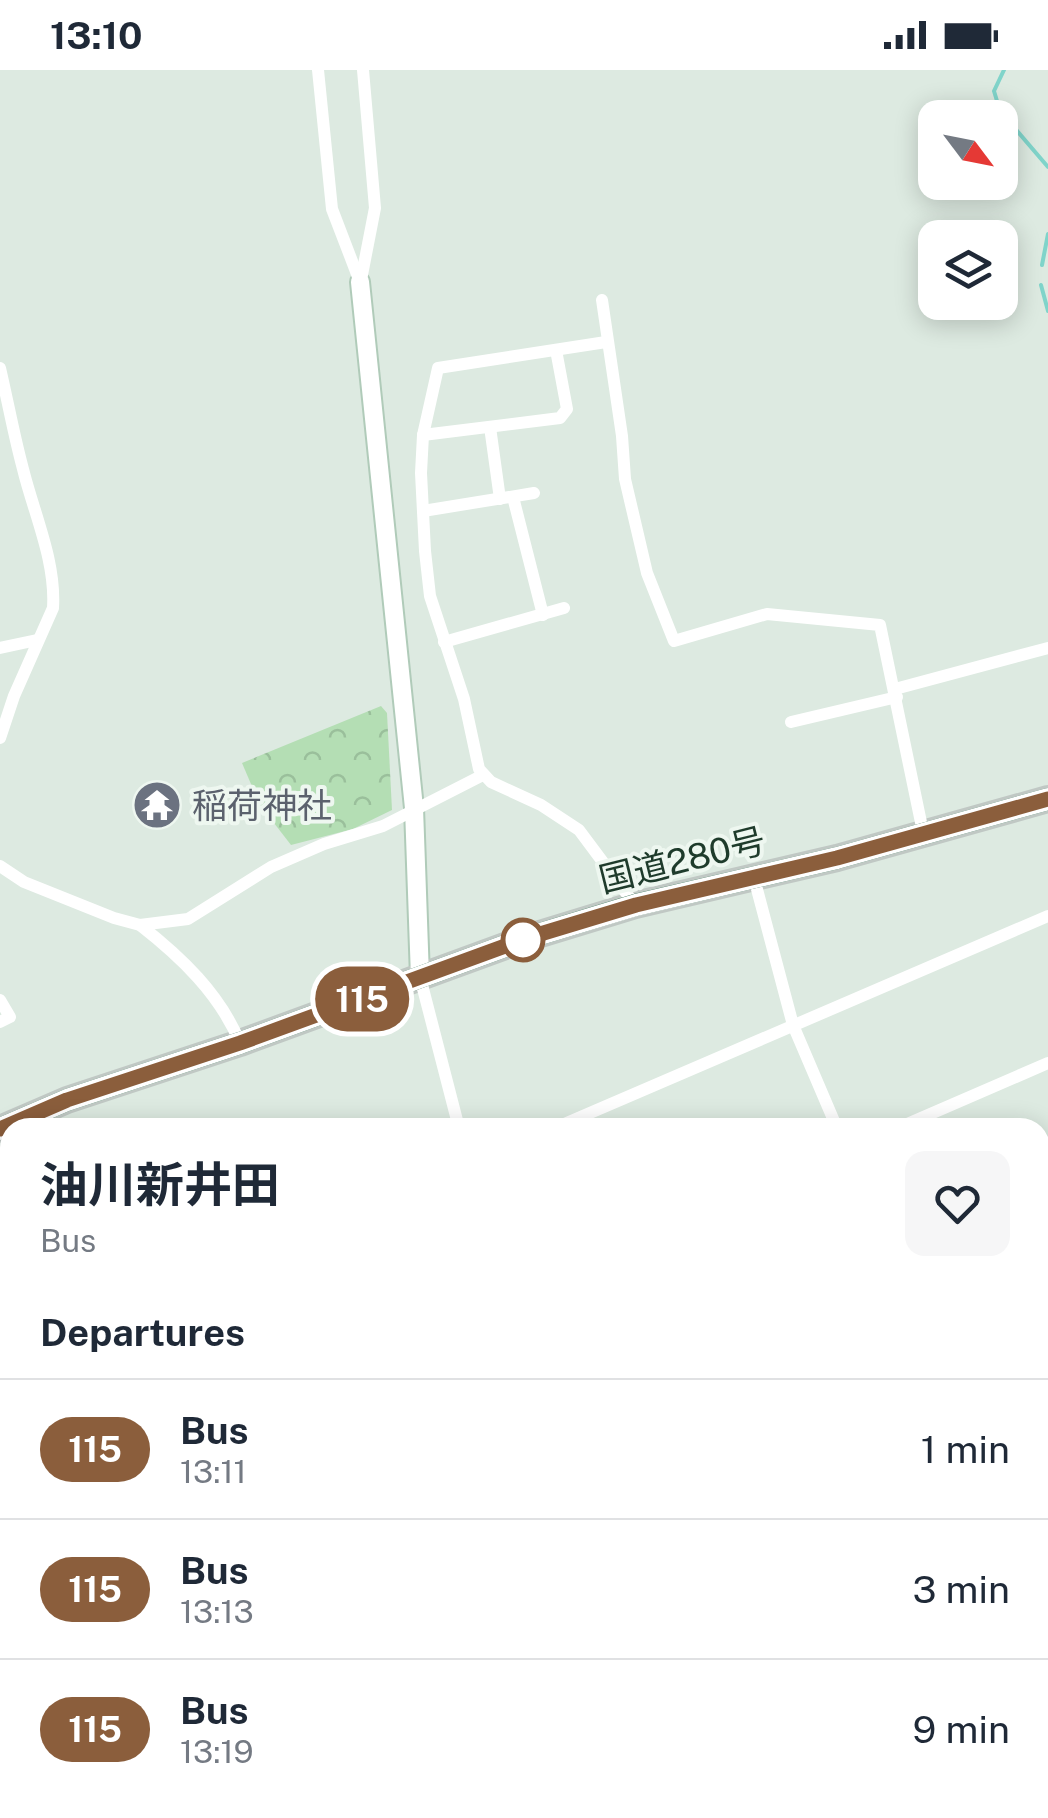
<!DOCTYPE html>
<html lang="en">
<head>
<meta charset="utf-8">
<style>
  body { margin:0; font-family:"Public Sans","Noto Sans JP",sans-serif; background:#f6f6f7; color:#1f2937; height:100vh; display:flex; flex-direction:column; font-size:38px; white-space:nowrap }
  * { box-sizing:border-box; margin:0 }
  p { font-size:32px; color:#747a83 }
  .icon { flex:none; width:55px; height:55px; fill:none; stroke:currentColor; stroke-width:2; stroke-linecap:round; stroke-linejoin:round }
  .map { position:relative; flex:1; overflow:hidden }
  .details { position:absolute; left:0px; top:1048px; width:1050px; height:702px; display:flex; flex-direction:column; background:#fff; border-radius:30px 30px 0 0; box-shadow:0 5px 25px #0003 }
  .details>* { flex:none }
  .badge { padding:0 20px; border-radius:32px; font-size:35px; line-height:65px }
  .needle { width:65px; rotate:122deg }
  .fabs { position:absolute; left:918px; top:30px; display:grid; gap:20px }
  .fabs a { display:grid; place-items:center; width:100px; height:100px; border-radius:20px; background:#fff; box-shadow:0 5px 25px #0003; font-size:50px }
  .map>.badge { position:absolute; translate:-50% -50%; box-shadow:0 0 0 5px #fff }
  h2 { padding:0 40px; font-size:38px; line-height:90px }
  .round { display:grid; place-items:center; flex:none; width:105px; height:105px; border-radius:20px; background:#f6f6f7 }
  .summary { display:flex; align-items:center; justify-content:space-between; height:170px; padding:0 40px }
  h1 { font-size:48px; font-weight:700; line-height:75px }
  ul { padding:0; list-style:none }
  li { display:flex; align-items:center; gap:30px; height:140px; padding:0 40px; border-top:2px solid #e0e1e3 }
  li div { flex:1 }
  li b { display:block; font-size:38px }
  li em { font-style:normal }
  li .badge { min-width:110px; font-weight:700; text-align:center }
  .status { display:flex; justify-content:space-between; align-items:center; height:70px; padding:0 50px; background:#fff; direction:ltr }
  .status svg { height:28px; fill:currentColor }
  .map>svg:first-child { display:block }
  .forest { fill:url(#forest-crowns) }
  .water { fill:#80d4ca }
  .lines { fill:none; stroke-linecap:round; stroke-linejoin:round }
  .stream { stroke:#80d4ca; stroke-width:4 }
  .secondary-casing { stroke:#b0cbb9; stroke-width:22 }
  .highway-casing { stroke:#c0c8c4; stroke-width:28 }
  .street { stroke:#fff; stroke-width:12 }
  .secondary { stroke:#fff; stroke-width:18 }
  .highway { stroke:#286949; stroke-width:22 }
  .line-casing { stroke:#fff; stroke-width:22 }
  .line { stroke:#8b5e3c; stroke-width:15 }
  .stop-dot { fill:#fff; stroke:#8b5e3c; stroke-width:5 }
  .labels { text-anchor:middle; dominant-baseline:central; stroke-width:8; stroke-linejoin:round; paint-order:stroke }
  .worship-label { font-size:35px; fill:#5b616d; stroke:#eef7f0; text-anchor:start }
  .street-label { font-size:35px; fill:#1e3b2b; stroke:#eef7f0 }
</style>
</head>
<body>
<div class="status"><b>13:10</b><svg viewBox="0 0 49 12"><path d="M0 12V9h3v3zM5 12V6h3v6zM10 12V3h3v9zM15 12V0h3v12zM26 1h20v11H26zM47 4h2v5h-2z"/></svg></div>
<div class="map">
<svg width="1048" height="1748" viewBox="0 0 1048 1748">
  <defs>
    <pattern id="forest-crowns" width="20" height="18" patternUnits="userSpaceOnUse" patternTransform="scale(2.5)"><rect width="20" height="18" fill="#b4deb4"/><path d="M2 6a3 3 0 1 1 6 0M12 15a3 3 0 1 1 6 0" fill="none" stroke="#9abf9b"/></pattern>
  </defs>
  <rect width="100%" height="100%" fill="#ddeae1"/>
  <path class="forest" d="M381,636l6,7 5,97 -39,19 -62,16 -31,-40 -18,-42z"/>
  <path class="water" d="M1048,1105v643h-454l18,-8h428v-632z"/>
  <g class="lines">
    <g class="stream">
      <path d="M1004,0l-10,21 6,20 48,56"/>
      <path d="M1042,195l6,-31"/>
      <path d="M1041,215l7,26"/>
    </g>
    <g class="secondary-casing">
      <g id="secondary">
        <path d="M360,212l54,526 6,169"/>
        <path d="M1040,1089l8,-3"/>
        <path d="M0,1537l10,-5"/>
      </g>
    </g>
    <g class="highway-casing">
      <path id="highway" d="M0,1059l67,-29 173,-57 287,-105 108,-33 202,-47 211,-59"/>
    </g>
    <g class="street">
      <path d="M318,0l14,139 28,73"/>
      <path d="M361,210l14,-72 -12,-138"/>
      <path d="M602,230l20,136 3,43 22,94 27,68 93,-27 113,11 43,207"/>
      <path d="M606,272l-168,26 -15,67 -2,38 4,78 5,45 34,103 15,70 12,13 50,23 38,25 56,75"/>
      <path d="M0,298c8,34 14,68 23,101 11,45 33,92 30,139l-39,88 -14,42"/>
      <path d="M490,357l10,72"/>
      <path d="M423,365l137,-17 7,-9 -11,-59"/>
      <path d="M513,427l30,118"/>
      <path d="M423,441l111,-18"/>
      <path d="M444,572l120,-34"/>
      <path d="M0,578l37,-8"/>
      <path d="M895,619l153,-41"/>
      <path d="M791,652l106,-25"/>
      <path d="M0,796l24,16 90,36 26,7 48,-6 83,-52 53,-23 59,-18 100,-51"/>
      <path d="M754,808l39,147 44,103"/>
      <path d="M140,855c41,32 80,69 100,118"/>
      <path d="M420,907l39,151"/>
      <path d="M0,930l10,17 -10,5"/>
      <path d="M555,1058l493,-212"/>
      <path d="M898,1058l150,-65"/>
      <path d="M0,1292l10,-5"/>
      <path d="M0,1442l10,-5"/>
    </g>
    <use href="#secondary" class="secondary"/>
    <use href="#highway" class="highway"/>
  </g>
  <g class="lines">
    <g class="line-casing">
      <path id="line" d="M0,1059l67,-29 173,-57 287,-105 109,-33 201,-47 211,-59"/>
    </g>
    <use href="#line" class="line"/>
  </g>
  <defs>
    <g id="temple-disc" transform="scale(2.5)"><circle r="9.5" fill="#6b7280" stroke="#eef7f0"/><path d="M0-6L5-2H3V0L6.5 2.5H4V6H1.5V3h-3V6H-4V2.5H-6.5L-3 0V-2H-5Z" fill="#fff"/></g>
  </defs>
  <g fill-rule="evenodd">
    <use href="#temple-disc" x="157" y="735"/>
  </g>
  <circle class="stop-dot" cx="523" cy="870" r="20"/>
  <g class="labels">
    <g class="worship-label">
      <text x="192" y="735">稲荷神社</text>
    </g>
    <g class="street-label">
      <text transform="translate(682 790) rotate(-14)">国道280号</text>
    </g>
  </g>
</svg>
<div class="fabs">
<a><svg class="needle" viewBox="-14 -14 28 28"><path d="M0-13l5 13h-10z" fill="#e53935"/><path d="M0 13l5-13h-10z" fill="#747a83"/></svg></a>
<a><svg class="icon" aria-label="layers" viewBox="0 0 24 24"><path d="M12 4l9 5-9 5-9-5zM3 14l9 5 9-5"/></svg></a>
</div>
<b class="badge" style="left:362px;top:929px;background:#8b5e3c;color:#fff">115</b>
<section class="details">
<div class="summary"><div><h1>油川新井田</h1><p>Bus</p></div><a class="round"><svg class="icon" aria-label="heart" viewBox="0 0 24 24"><path d="M12 20l-8-8c-3-5 5-10 8-4 3-6 11-1 8 4z"/></svg></a></div>
<h2>Departures</h2>
<ul>
<li><span class="badge" style="background:#8b5e3c;color:#fff">115</span><div><b>Bus</b><p>13:11</p></div><em>1 min</em></li>
<li><span class="badge" style="background:#8b5e3c;color:#fff">115</span><div><b>Bus</b><p>13:13</p></div><em>3 min</em></li>
<li><span class="badge" style="background:#8b5e3c;color:#fff">115</span><div><b>Bus</b><p>13:19</p></div><em>9 min</em></li>
</ul>
</section>
</div>
</body>
</html>
